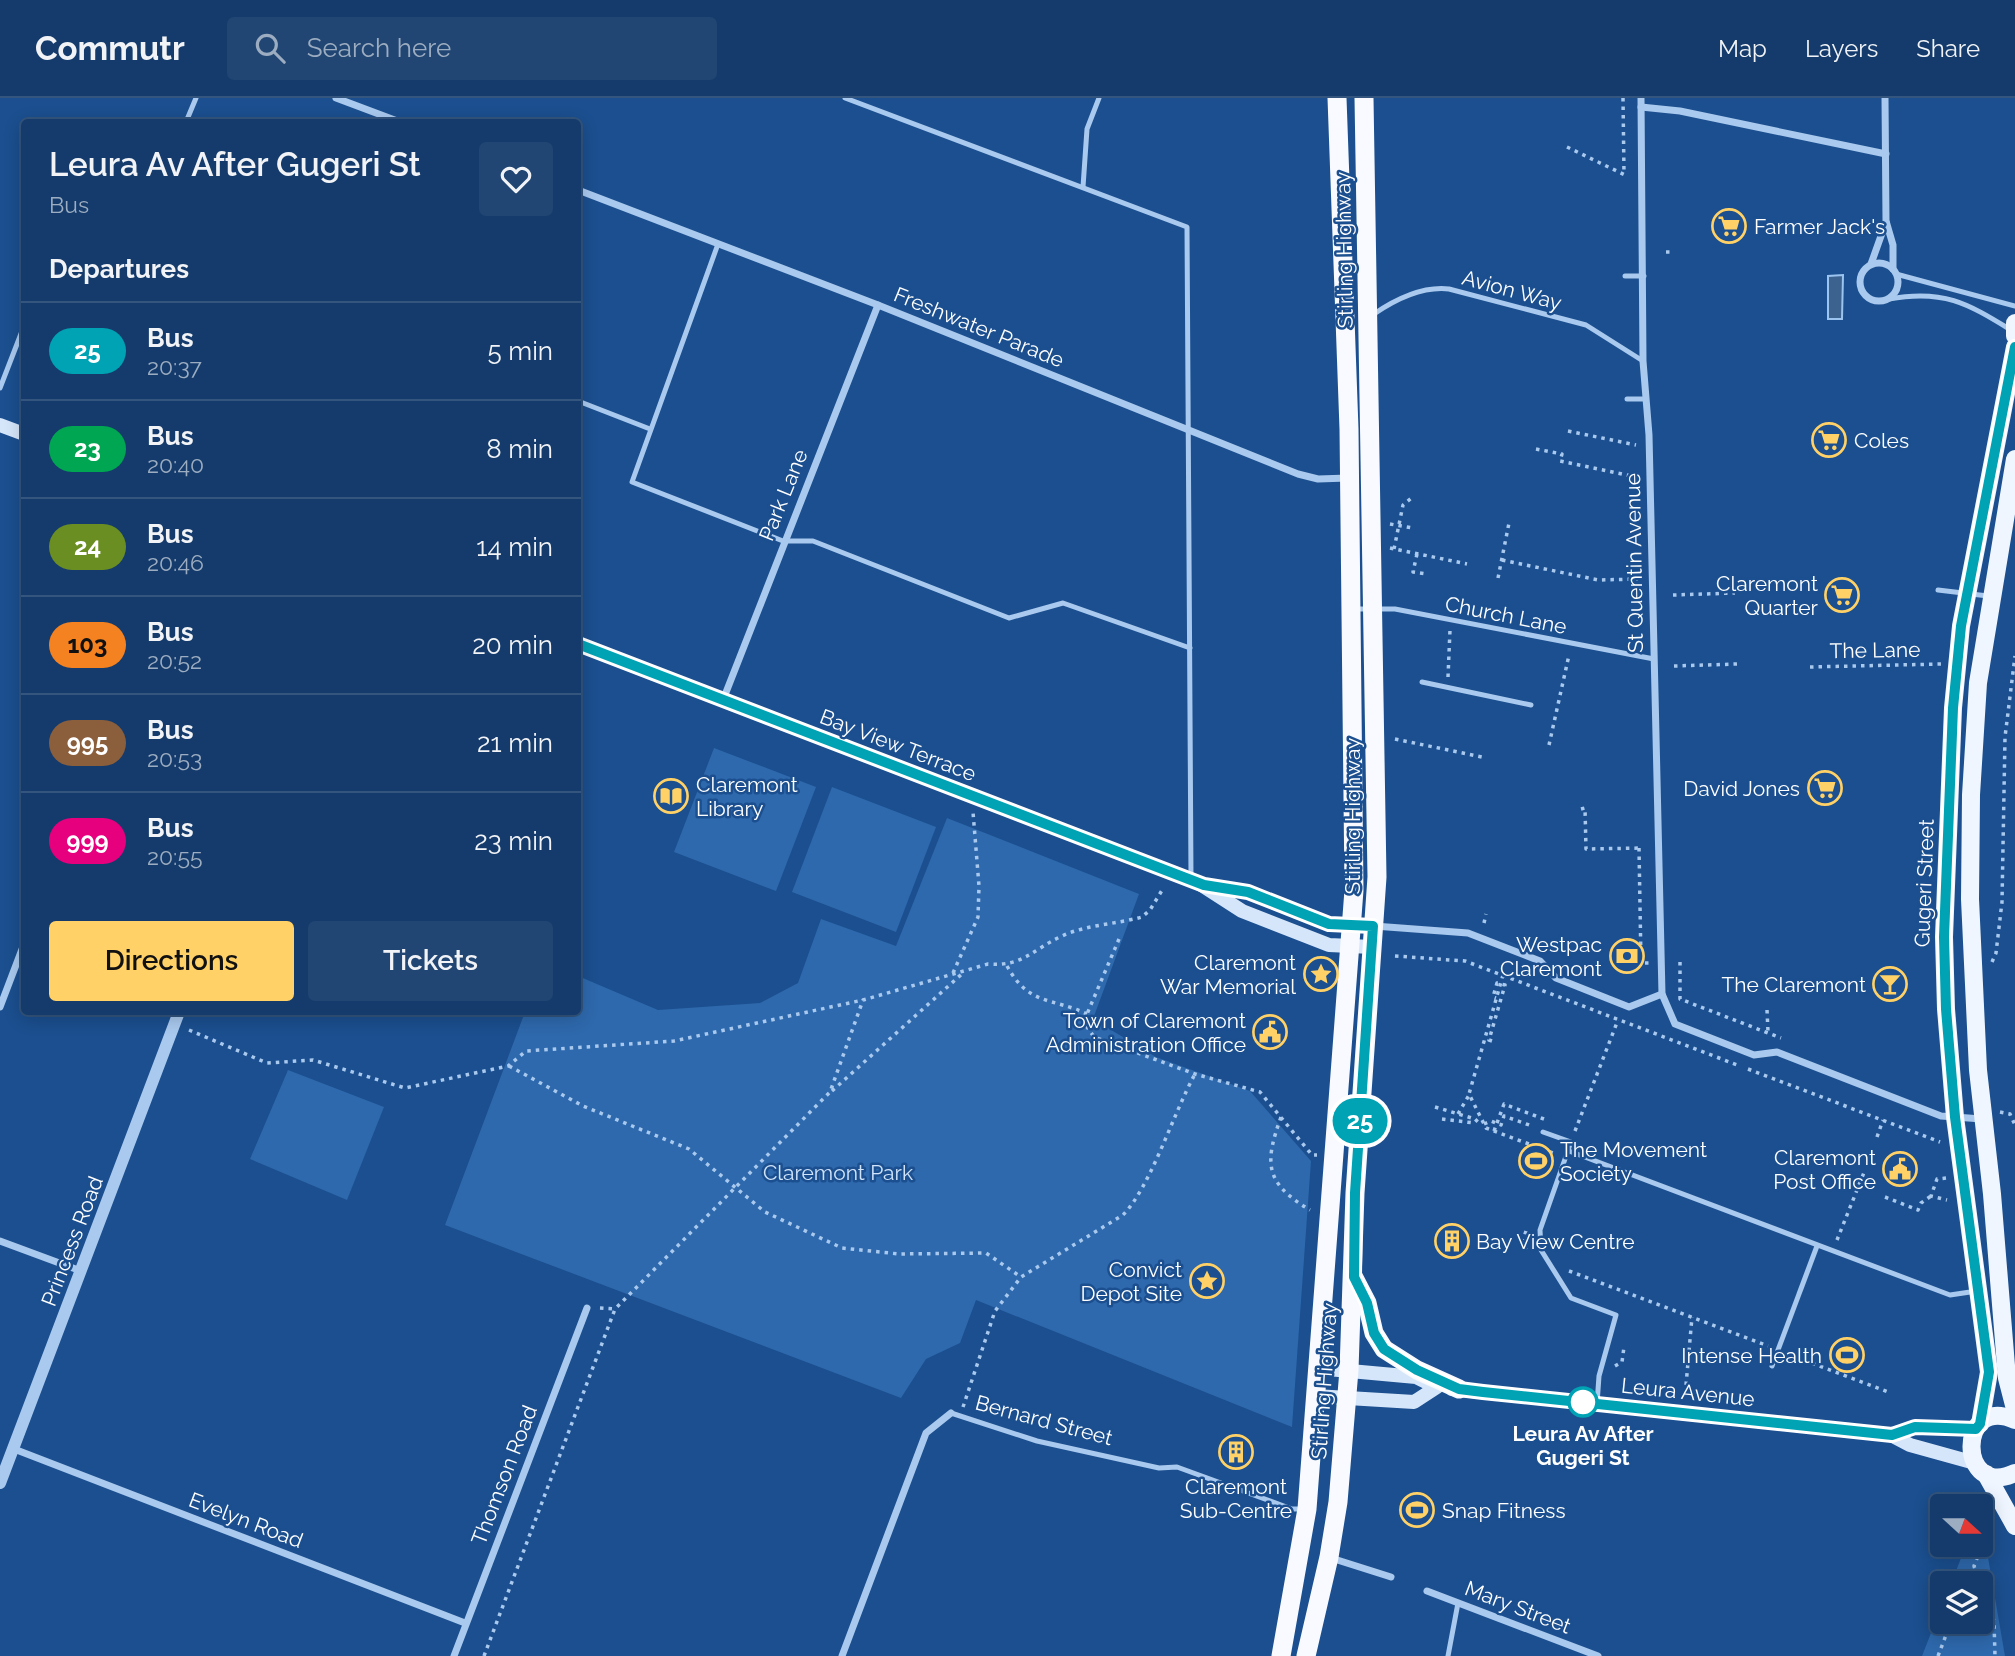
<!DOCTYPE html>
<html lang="en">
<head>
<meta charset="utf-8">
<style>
  body { margin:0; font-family:Raleway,sans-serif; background:#214673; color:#f1f3f6; height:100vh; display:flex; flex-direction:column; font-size:26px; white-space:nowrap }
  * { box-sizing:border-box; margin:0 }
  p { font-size:23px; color:#9dadc1 }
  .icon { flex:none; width:38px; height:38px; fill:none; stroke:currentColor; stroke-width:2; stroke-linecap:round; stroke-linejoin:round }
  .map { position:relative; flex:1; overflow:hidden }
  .sheet { position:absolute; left:21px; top:21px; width:560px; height:896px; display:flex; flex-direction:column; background:#143b6b; border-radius:7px; box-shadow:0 4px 18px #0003,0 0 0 2px #33557e }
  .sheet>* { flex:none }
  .badge { padding:0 14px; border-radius:23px; font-size:24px; line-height:46px }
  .needle { width:46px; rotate:111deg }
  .fabs { position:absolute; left:1930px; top:1396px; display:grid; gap:14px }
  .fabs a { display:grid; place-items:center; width:63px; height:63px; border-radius:7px; background:#143b6b; box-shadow:0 4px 18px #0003,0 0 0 2px #33557e; font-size:35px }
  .map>.badge { position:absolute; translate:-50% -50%; box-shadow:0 0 0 4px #fff }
  h2 { padding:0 28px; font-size:26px; line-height:63px }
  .round { display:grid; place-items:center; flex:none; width:74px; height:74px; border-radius:7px; background:#214673 }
  .summary { display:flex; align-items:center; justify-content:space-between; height:119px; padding:0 28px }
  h1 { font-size:33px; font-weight:600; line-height:52px }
  .cta { display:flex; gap:14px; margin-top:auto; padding:14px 28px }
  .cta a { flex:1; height:80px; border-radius:7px; background:#ffd166; color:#111; font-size:28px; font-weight:600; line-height:80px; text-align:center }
  .cta a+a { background:#214673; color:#f1f3f6 }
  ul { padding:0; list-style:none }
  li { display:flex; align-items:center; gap:21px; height:98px; padding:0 28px; border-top:2px solid #33557e }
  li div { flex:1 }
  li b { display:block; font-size:26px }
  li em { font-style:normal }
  li .badge { min-width:77px; font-weight:700; text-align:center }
  header { display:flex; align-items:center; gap:42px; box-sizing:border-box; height:98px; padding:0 35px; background:#143b6b; border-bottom:2px solid #33557e }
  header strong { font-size:33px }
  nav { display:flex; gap:38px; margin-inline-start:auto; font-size:24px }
  .search { width:490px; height:63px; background:#214673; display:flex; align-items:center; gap:18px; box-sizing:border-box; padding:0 24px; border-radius:7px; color:#9dadc1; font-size:26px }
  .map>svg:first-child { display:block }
  .green { fill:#2e69ad }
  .water { fill:#3c6290; stroke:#9cc4f0; stroke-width:2 }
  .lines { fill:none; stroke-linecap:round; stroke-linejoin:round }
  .path { stroke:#a9c9ee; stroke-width:3.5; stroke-dasharray:3.5 5; stroke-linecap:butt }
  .service { stroke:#a9c9ee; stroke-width:5 }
  .minor { stroke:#a9c9ee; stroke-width:7 }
  .tertiary { stroke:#a9c9ee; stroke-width:12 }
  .secondary { stroke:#d6e6fa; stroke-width:14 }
  .primary { stroke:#f0f6ff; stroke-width:18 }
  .trunk { stroke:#f8faff; stroke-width:19 }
  .line-casing { stroke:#fff; stroke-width:16 }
  .line { stroke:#00a3b4; stroke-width:10 }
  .stop-dot { fill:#fff; stroke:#00a3b4; stroke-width:3.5 }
  .labels { text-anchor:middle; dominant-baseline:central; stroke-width:5; stroke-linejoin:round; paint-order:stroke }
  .poi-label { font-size:21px; fill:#fff; stroke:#1b4f8f; text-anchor:end }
  .street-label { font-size:21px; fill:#fff; stroke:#1b4f8f }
  .park-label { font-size:21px; fill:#cfe3fa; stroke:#1b4f8f }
  .stop-label { font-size:21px; font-weight:bold; fill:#fff; stroke:#1b4f8f }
</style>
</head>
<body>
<header>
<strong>Commutr</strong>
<div class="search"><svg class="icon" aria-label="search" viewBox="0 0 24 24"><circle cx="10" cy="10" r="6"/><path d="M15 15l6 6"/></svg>Search here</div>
<nav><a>Map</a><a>Layers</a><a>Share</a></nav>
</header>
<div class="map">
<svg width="2015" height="1558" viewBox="0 0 2015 1558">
  <rect width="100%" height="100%" fill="#1b4f8f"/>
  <g class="green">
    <path d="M714,650l102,39 -40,104 -102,-39z"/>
    <path d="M832,689l104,40 -40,105 -104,-40z"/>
    <path d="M947,720l192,76 -46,125 63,38 94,34 61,70 -19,266 -316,-127 -16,43 -34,16 -25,39 -456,-173 80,-213h53v-36l80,34 102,-7 38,-20 23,-64 75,27z"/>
    <path d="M288,972l96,37 -37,93 -97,-41z"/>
    <path d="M1981,1419l24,139h-83l20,-51v17h39v-38h-30l15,-39h15z"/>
  </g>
  <path class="water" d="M1843,177l-1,44h-14v-43z"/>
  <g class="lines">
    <g class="path">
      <path d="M1623,0l1,76"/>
      <path d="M1567,49l58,28"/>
      <path d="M1666,154h4"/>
      <path d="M1568,333l68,14"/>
      <path d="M1536,351l26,5 -2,7 76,16"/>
      <path d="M1390,426l23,4"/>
      <path d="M1390,450l77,16"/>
      <path d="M1394,451l9,-44 11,-9"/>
      <path d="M1417,456l-4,18 14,2"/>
      <path d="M1502,462l96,20 40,-1"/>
      <path d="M1498,480l11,-55"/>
      <path d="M1673,497l62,-2"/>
      <path d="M1674,568l63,-2"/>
      <path d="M1810,569l131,-3"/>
      <path d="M1448,579l2,-47"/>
      <path d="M1395,641l87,18"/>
      <path d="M1549,647l20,-90"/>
      <path d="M1581,711l4,-1 1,41 56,-1"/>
      <path d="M1639,750l2,115h9"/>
      <path d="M1484,825l2,-9"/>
      <path d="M1119,841l-32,75v13l7,10 101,37 65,18 52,63h5"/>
      <path d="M1395,858l70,5 275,105"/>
      <path d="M1680,864v37l101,39"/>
      <path d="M1992,864l4,-9 6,-51 3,-165 10,-81"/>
      <path d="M1007,868c22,40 44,31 80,48"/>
      <path d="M953,875l25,-56 1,-31 -6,-74"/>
      <path d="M1503,877l-34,119 17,34 67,25"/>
      <path d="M1767,912l1,22"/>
      <path d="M189,932l78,33 46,-3 92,28 103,-22 18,-15 148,-10 189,-41"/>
      <path d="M1492,943l-3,-1 16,-55 -8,-2 -4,14 3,1"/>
      <path d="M509,968l74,40 106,43 76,63 77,36 57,6 87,-1 35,24"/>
      <path d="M1748,971l192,73"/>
      <path d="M832,993l132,-119"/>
      <path d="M1435,1009l40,12"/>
      <path d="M2000,1014l10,2 5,11"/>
      <path d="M1458,1016l11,-19"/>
      <path d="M1281,1019c-17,47 -16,66 29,93"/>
      <path d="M1442,1021l32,4 6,-6"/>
      <path d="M1484,1026l7,-3 10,4 3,-9 28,10"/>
      <path d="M1494,1033l10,-27 40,15"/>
      <path d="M1575,1033l43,-111"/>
      <path d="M1877,1039l6,-17"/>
      <path d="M1946,1080l-9,1 -6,17 16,4"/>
      <path d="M1885,1099l33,13 3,-7 10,-7"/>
      <path d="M1526,1133l-4,12 6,10"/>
      <path d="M1837,1142l28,-70"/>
      <path d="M1569,1173l199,75"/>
      <path d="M600,1210l15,1"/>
      <path d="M1788,1256l100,38"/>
      <path d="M1615,1268l7,-4 2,-15"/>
      <path d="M1686,1287l6,-68"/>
      <path d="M963,1309l32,-96 26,-34 102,-62c28,-29 50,-101 72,-141"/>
      <path d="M1967,1486l6,-16"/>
      <path d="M1980,1486l-6,-18 18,-45"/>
      <path d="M1981,1487l13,36 1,35"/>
      <path d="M484,1558l131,-347 215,-217 33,-92 125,-36c35,3 45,-15 74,-28 23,-11 55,-12 80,-19l8,-7 14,-23"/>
      <path d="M1938,1558l13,-34"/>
    </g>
    <g class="service">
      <path d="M845,0l342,129 4,650"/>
      <path d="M186,24l10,-24"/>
      <path d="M1083,89l4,-58 12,-31"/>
      <path d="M718,146l-86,238 151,59h30l196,77 54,-15 127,45"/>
      <path d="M1896,176l119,32"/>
      <path d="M1625,178h19"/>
      <path d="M1889,201c54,-10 78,4 122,31"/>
      <path d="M1374,216c22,-15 48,-28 75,-25l137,36 57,36"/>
      <path d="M0,290l24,-62"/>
      <path d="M1627,301h19"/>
      <path d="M578,303l72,28"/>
      <path d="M1938,492l50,6"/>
      <path d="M1354,511h41l259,50"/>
      <path d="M1422,584l109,23"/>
      <path d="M1543,1034l28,10 -31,88 1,20 30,48 45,17 -17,61 -2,28"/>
      <path d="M1569,1053l381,144 27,-4"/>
      <path d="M1772,1268l45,-120"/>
      <path d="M951,1315l86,28 122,27 18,-1 115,42h12"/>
      <path d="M1448,1558l10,-53"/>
    </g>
    <g class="minor">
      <path d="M336,0l64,24"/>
      <path d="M1641,0l2,263 6,74 13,559 13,30 79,31 23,-3 164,64 41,3"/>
      <path d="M1885,0l1,123 7,24v24"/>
      <path d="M1641,9l39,4 206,43"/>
      <path d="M578,92l300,115 420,169 20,5 30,-1"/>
      <circle cx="1879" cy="184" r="19"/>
      <path d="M1871,166l15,-42"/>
      <path d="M723,602l155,-395"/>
      <path d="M1374,828l94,7 72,28 16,17 73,29 33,-13"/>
      <path d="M0,909l24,-63"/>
      <path d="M0,1143l81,30"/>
      <path d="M14,1351l451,174"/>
      <path d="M1331,1460l60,19"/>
      <path d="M1427,1493l171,65"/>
      <path d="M454,1558l133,-348"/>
      <path d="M842,1558l84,-223 25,-20"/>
    </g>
    <path class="tertiary" d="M0,1385l179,-471"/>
    <g class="secondary">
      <path d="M0,327l24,9"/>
      <path d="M578,546l619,238 45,29 87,34 43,2"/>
      <path d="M1209,788l39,6 81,32 44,2"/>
      <path d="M1317,1270l99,9 10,5"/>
      <path d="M1452,1291l439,46 19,10 65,18"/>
      <path d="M1315,1298l99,6 23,-15"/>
      <path d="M1891,1337l24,-8 61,2"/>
    </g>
    <g class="primary">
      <path d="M2015,225v13"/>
      <path d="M2015,361l-37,224 -7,112 -1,104 8,171 14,124 15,184 8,31"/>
      <path d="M2015,1322c-59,-26 -57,80 0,53"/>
      <path d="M1980,1326l9,-52 -34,-255 -9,-108 -2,-72 9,-229 8,-82 54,-279"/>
      <path d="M1986,1376l29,52"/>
    </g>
    <g class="trunk">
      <path d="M1354,1180l13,25 7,30 10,16 33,21 42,19"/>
      <path d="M1281,1558l26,-147 47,-619 -5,-461 -12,-331"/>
      <path d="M1306,1558l23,-99 9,-55 11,-132 6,-177 22,-316 -13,-779"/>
    </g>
  </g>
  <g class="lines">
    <g class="line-casing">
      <path id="line" d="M578,546l626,241 44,7 81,32 44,2 -18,267 -1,84 13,26 7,30 10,16 33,21 42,19 24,3 409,43 23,-8 61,2 4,-5 9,-52 -34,-255 -9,-108 -2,-72 9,-229 8,-82 54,-279"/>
    </g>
    <use href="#line" class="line"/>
  </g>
  <defs>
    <g id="supermarket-ring" transform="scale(1.75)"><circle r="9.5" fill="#1b4f8f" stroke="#ffd166" stroke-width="1.5"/><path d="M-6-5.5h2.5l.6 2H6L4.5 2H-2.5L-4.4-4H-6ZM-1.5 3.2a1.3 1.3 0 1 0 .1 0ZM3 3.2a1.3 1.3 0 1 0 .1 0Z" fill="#ffd166"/></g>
    <g id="library-ring" transform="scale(1.75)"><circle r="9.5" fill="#1b4f8f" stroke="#ffd166" stroke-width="1.5"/><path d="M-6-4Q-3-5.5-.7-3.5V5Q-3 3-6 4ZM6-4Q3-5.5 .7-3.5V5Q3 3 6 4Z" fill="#ffd166"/></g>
    <g id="bank-ring" transform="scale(1.75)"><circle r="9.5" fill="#1b4f8f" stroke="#ffd166" stroke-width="1.5"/><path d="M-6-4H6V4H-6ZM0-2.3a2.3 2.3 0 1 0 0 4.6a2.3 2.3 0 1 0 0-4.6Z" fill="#ffd166"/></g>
    <g id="sight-ring" transform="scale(1.75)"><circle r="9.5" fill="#1b4f8f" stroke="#ffd166" stroke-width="1.5"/><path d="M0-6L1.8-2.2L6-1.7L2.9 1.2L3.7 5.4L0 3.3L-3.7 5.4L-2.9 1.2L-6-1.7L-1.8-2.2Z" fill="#ffd166"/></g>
    <g id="bar-ring" transform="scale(1.75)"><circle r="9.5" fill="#1b4f8f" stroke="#ffd166" stroke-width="1.5"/><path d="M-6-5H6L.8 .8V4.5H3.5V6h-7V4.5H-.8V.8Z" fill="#ffd166"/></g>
    <g id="civic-ring" transform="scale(1.75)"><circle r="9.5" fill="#1b4f8f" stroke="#ffd166" stroke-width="1.5"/><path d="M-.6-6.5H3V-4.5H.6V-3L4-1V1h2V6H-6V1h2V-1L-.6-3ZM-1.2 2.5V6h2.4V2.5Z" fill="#ffd166"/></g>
    <g id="stadium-ring" transform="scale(1.75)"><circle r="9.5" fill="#1b4f8f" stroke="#ffd166" stroke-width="1.5"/><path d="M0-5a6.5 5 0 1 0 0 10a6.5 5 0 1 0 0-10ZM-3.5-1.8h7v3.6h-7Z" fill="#ffd166"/></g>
    <g id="building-ring" transform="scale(1.75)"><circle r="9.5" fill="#1b4f8f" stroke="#ffd166" stroke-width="1.5"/><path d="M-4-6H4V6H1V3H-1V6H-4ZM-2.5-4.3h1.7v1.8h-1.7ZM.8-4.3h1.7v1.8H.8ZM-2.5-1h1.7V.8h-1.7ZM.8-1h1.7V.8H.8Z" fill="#ffd166"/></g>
  </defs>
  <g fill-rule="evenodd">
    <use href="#supermarket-ring" x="1729" y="128"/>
    <use href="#supermarket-ring" x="1829" y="342"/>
    <use href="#supermarket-ring" x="1842" y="497"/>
    <use href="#supermarket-ring" x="1825" y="690"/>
    <use href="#library-ring" x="671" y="698"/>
    <use href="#bank-ring" x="1627" y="858"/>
    <use href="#sight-ring" x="1321" y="876"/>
    <use href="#bar-ring" x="1890" y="886"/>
    <use href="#civic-ring" x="1270" y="934"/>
    <use href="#stadium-ring" x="1536" y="1063"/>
    <use href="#civic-ring" x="1900" y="1071"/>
    <use href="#building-ring" x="1452" y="1143"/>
    <use href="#sight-ring" x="1207" y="1183"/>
    <use href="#stadium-ring" x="1847" y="1257"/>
    <use href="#building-ring" x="1236" y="1354"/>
    <use href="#stadium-ring" x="1417" y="1412"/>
  </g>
  <circle class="stop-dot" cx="1583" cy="1304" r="14"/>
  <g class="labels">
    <g class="poi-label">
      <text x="1754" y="128" text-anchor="start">Farmer Jack's</text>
      <text x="1854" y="342" text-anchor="start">Coles</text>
      <text x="1818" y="485">Claremont<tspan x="1818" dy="24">Quarter</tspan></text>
      <text x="696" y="686" text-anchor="start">Claremont<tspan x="696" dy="24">Library</tspan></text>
      <text x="1800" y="690">David Jones</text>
      <text x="1602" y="846">Westpac<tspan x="1602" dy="24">Claremont</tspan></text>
      <text x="1296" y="864">Claremont<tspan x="1296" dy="24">War Memorial</tspan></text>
      <text x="1866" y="886">The Claremont</text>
      <text x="1246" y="922">Town of Claremont<tspan x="1246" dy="24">Administration Office</tspan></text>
      <text x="1560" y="1051" text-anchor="start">The Movement<tspan x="1560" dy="24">Society</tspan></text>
      <text x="1876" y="1059">Claremont<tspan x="1876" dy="24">Post Office</tspan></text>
      <text x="1476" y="1143" text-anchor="start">Bay View Centre</text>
      <text x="1182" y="1171">Convict<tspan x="1182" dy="24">Depot Site</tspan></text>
      <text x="1822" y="1257">Intense Health</text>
      <text x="1236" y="1388" text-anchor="middle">Claremont<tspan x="1236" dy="24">Sub-Centre</tspan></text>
      <text x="1442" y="1412" text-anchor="start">Snap Fitness</text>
    </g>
    <g class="street-label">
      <text transform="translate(1344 152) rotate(-91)">Stirling Highway</text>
      <text transform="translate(1512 192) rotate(15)">Avion Way</text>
      <text transform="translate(979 229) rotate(22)">Freshwater Parade</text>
      <text transform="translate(783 397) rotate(-68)">Park Lane</text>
      <text transform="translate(1634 465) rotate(-91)">St Quentin Avenue</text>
      <text transform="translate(1506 517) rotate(11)">Church Lane</text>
      <text transform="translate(1875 552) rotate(-1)">The Lane</text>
      <text transform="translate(898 647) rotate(21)">Bay View Terrace</text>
      <text transform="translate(1352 718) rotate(-90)">Stirling Highway</text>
      <text transform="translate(1924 785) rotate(-88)">Gugeri Street</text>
      <text transform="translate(72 1143) rotate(-69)">Princess Road</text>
      <text transform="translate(1324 1283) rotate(-86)">Stirling Highway</text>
      <text transform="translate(1688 1294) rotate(6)">Leura Avenue</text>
      <text transform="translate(1044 1322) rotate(15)">Bernard Street</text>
      <text transform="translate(504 1377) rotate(-69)">Thomson Road</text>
      <text transform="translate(246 1422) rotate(21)">Evelyn Road</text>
      <text transform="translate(1518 1509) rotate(21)">Mary Street</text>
    </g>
    <g class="park-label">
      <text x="838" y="1074">Claremont Park</text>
    </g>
    <g class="stop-label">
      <text x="1583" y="1335">Leura Av After<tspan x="1583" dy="24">Gugeri St</tspan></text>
    </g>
  </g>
</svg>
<div class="fabs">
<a><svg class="needle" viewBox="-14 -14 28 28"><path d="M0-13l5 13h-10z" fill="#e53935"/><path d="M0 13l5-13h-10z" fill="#9dadc1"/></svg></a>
<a><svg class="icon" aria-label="layers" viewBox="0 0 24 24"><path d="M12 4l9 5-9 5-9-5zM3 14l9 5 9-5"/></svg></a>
</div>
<b class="badge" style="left:1360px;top:1023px;background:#00a3b4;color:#fff">25</b>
<section class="sheet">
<div class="summary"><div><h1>Leura Av After Gugeri St</h1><p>Bus</p></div><a class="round"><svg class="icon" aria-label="heart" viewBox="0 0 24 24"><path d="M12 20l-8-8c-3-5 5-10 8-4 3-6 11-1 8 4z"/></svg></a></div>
<h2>Departures</h2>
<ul>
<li><span class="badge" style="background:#00a3b4;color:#fff">25</span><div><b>Bus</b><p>20:37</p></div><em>5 min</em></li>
<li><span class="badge" style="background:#00a651;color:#fff">23</span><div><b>Bus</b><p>20:40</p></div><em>8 min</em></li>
<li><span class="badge" style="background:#6b8e23;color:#fff">24</span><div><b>Bus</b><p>20:46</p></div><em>14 min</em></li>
<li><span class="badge" style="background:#f58220;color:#111">103</span><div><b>Bus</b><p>20:52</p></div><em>20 min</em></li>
<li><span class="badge" style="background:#8b5e3c;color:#fff">995</span><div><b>Bus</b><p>20:53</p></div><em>21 min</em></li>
<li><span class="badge" style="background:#e6007e;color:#fff">999</span><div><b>Bus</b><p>20:55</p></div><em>23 min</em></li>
</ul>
<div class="cta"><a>Directions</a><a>Tickets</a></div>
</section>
</div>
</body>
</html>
